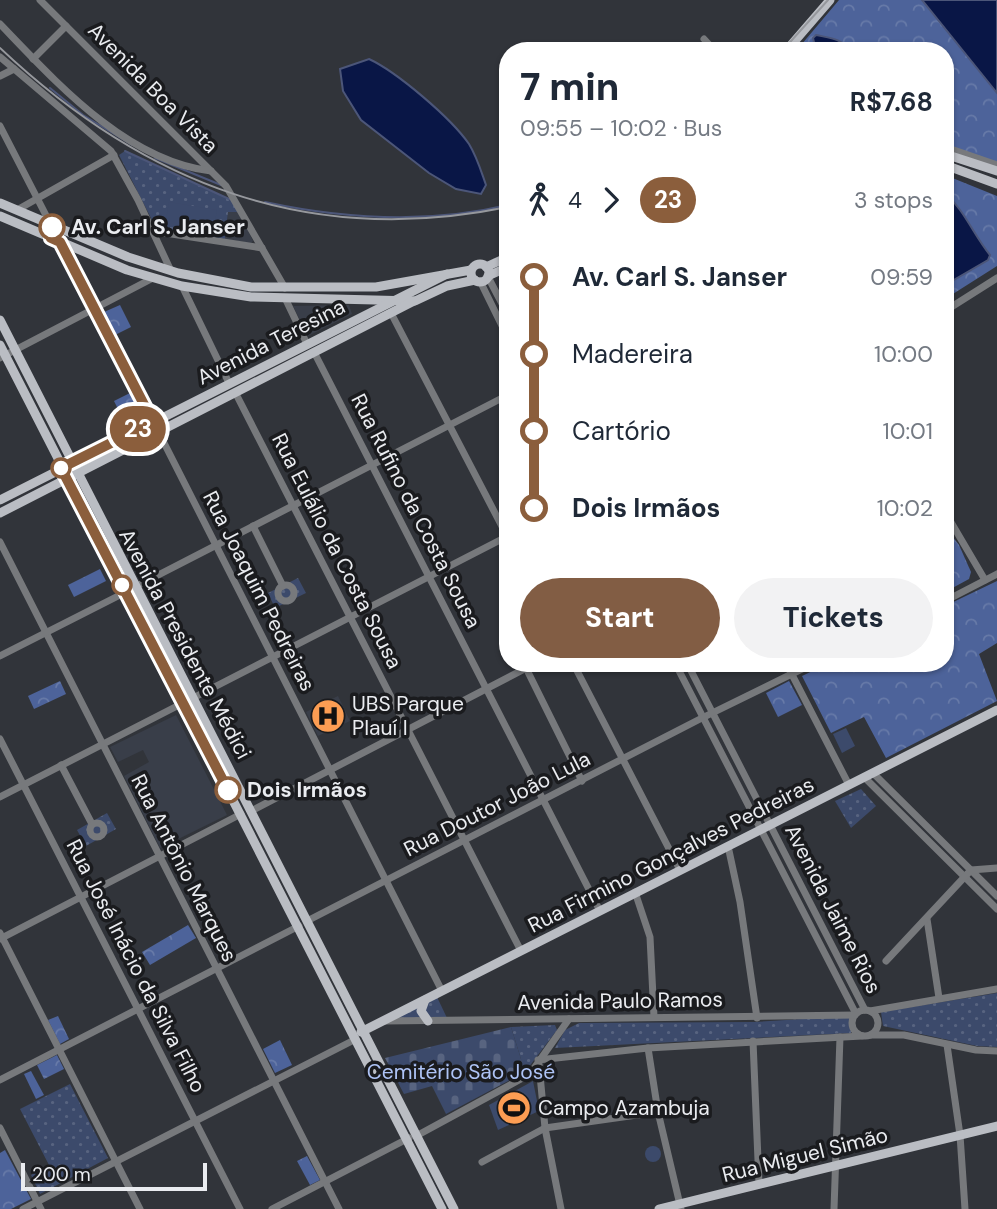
<!DOCTYPE html>
<html lang="en">
<head>
<meta charset="utf-8">
<style>
  body { margin:0; font-family:"DM Sans",sans-serif; background:#f2f2f3; color:#1f2937; height:100vh; display:flex; flex-direction:column; font-size:26px; white-space:nowrap }
  * { box-sizing:border-box; margin:0 }
  p { font-size:23px; color:#747a83 }
  .icon { flex:none; width:38px; height:38px; fill:none; stroke:currentColor; stroke-width:2; stroke-linecap:round; stroke-linejoin:round }
  .map { position:relative; flex:1; overflow:hidden }
  .sheet { position:absolute; left:499px; top:42px; width:455px; height:630px; display:flex; flex-direction:column; background:#fff; border-radius:28px; box-shadow:0 2px 5px #0004 }
  .sheet>* { flex:none }
  .badge { padding:0 14px; border-radius:23px; font-size:24px; line-height:46px }
  .scale { position:absolute; left:21px; bottom:18px; width:186px; box-sizing:border-box; padding-left:7px; border:4px solid #eaecf0; border-top:0; font-size:19px; line-height:24px; white-space:nowrap; color:#eaecf0; -webkit-text-stroke:5px #1a1b1e; paint-order:stroke }
  .map>.badge { position:absolute; translate:-50% -50%; box-shadow:0 0 0 4px #fff }
  .legs { display:flex; align-items:center; gap:10px; height:77px; padding:0 21px; font-size:23px }
  .legs p { margin-inline-start:auto }
  .overview { display:flex; align-items:center; justify-content:space-between; height:119px; padding:0 21px }
  h1 { font-size:38px; font-weight:800; line-height:52px }
  .button { display:flex; gap:14px; margin-top:auto; padding:14px 21px }
  .button a { flex:1; height:80px; border-radius:42px; background:#825d44; color:#fff; font-size:28px; font-weight:800; line-height:80px; text-align:center }
  .button a+a { background:#f2f2f3; color:#1f2937 }
  ul { padding:0 21px; list-style:none }
  li { display:flex; align-items:center; gap:24px; height:77px; font-size:26px }
  li i { display:grid; place-items:center; width:10px; height:100%; margin:0 9px; background:currentColor }
  li i::after { content:''; width:18px; height:18px; margin:-9px; border:5px solid; border-radius:50%; background:#fff }
  li p { margin-inline-start:auto }
  li:first-child i { background:linear-gradient(#0000 50%,currentColor 0) }
  li:last-child i { background:linear-gradient(currentColor 50%,#0000 0) }
  .map>svg:first-child { display:block }
  .built { fill:#393e49 }
  .grass { fill:url(#grass-dots) }
  .forest { fill:url(#forest-crowns) }
  .cemetery { fill:url(#cemetery-stones) }
  .garden { fill:#3c4a6b }
  .water { fill:#091646; stroke:#4c5679; stroke-width:2 }
  .lines { fill:none; stroke-linecap:round; stroke-linejoin:round }
  .stream { stroke:#4c5679; stroke-width:2 }
  .minor { stroke:#77797c; stroke-width:7 }
  .major { stroke:#babdc3; stroke-width:9 }
  .rail { stroke:#96989d; stroke-width:2 }
  .line-1-casing { stroke:#fff; stroke-width:16 }
  .line-1 { stroke:#8b5e3c; stroke-width:10 }
  .stop-1-dot { fill:#fff; stroke:#8b5e3c; stroke-width:3.5 }
  .labels { text-anchor:middle; dominant-baseline:central; stroke-width:7; stroke-linejoin:round; paint-order:stroke }
  .street-label { font-size:21px; fill:#eaecf0; stroke:#1a1b1e }
  .stop-label { font-size:21px; font-weight:bold; fill:#eaecf0; stroke:#1a1b1e; text-anchor:start }
  .poi-label { font-size:21px; fill:#eaecf0; stroke:#1a1b1e; text-anchor:start }
  .park-label { font-size:21px; fill:#aec3f5; stroke:#1a1b1e }
</style>
</head>
<body>
<div class="map">
<svg width="997" height="1209" viewBox="0 0 997 1209">
  <defs>
    <pattern id="grass-dots" width="8" height="8" patternUnits="userSpaceOnUse" patternTransform="scale(1.75)"><rect width="8" height="8" fill="#3c4a6b"/><path d="M2 2h.1M6 6h.1" fill="none" stroke="#586480" stroke-width="1.8" stroke-linecap="round"/></pattern>
    <pattern id="forest-crowns" width="20" height="18" patternUnits="userSpaceOnUse" patternTransform="scale(1.75)"><rect width="20" height="18" fill="#4d639a"/><path d="M2 6a3 3 0 1 1 6 0M12 15a3 3 0 1 1 6 0" fill="none" stroke="#677aa8"/></pattern>
    <pattern id="cemetery-stones" width="16" height="16" patternUnits="userSpaceOnUse" patternTransform="scale(1.75)"><rect width="16" height="16" fill="#3c4a6b"/><path d="M2 7V4a2 2 0 0 1 4 0v3zM10 15v-3a2 2 0 0 1 4 0v3z" fill="#586480"/></pattern>
  </defs>
  <rect width="100%" height="100%" fill="#31343a"/>
  <g class="built">
    <path d="M228,212h11l14,29 -2,2 -26,-4z"/>
    <path d="M349,305l3,9 -44,22 -15,-30z"/>
    <path d="M338,696l12,25 -32,15 -12,-24z"/>
    <path d="M176,715l51,100 -67,33 -36,-72 25,-14 -6,-12 -25,12 -8,-15z"/>
  </g>
  <g class="grass">
    <path d="M125,151l109,50 5,11h-11l-3,27 -69,-11 -37,-73z"/>
    <path d="M298,578l8,15 -31,15 -7,-15z"/>
    <path d="M861,789l15,17 -25,22 -16,-27z"/>
    <path d="M107,813l9,16 -30,17 -9,-16z"/>
    <path d="M997,993v54l-20,-1 -94,-20 -2,-14z"/>
    <path d="M437,997l10,21h-52z"/>
    <path d="M851,1016v17l-296,15 10,-18 14,-7 175,-1z"/>
    <path d="M555,1025l2,5 -32,42 -14,-45z"/>
    <path d="M70,1084l38,74 -68,36 -9,-19 18,-10 -29,-56z"/>
  </g>
  <g class="forest">
    <path d="M839,0h83l75,93v72l-52,-18v-96h-149z"/>
    <path d="M945,175l52,21v70l-52,33v-14l42,-25 3,-5c-17,-21 -25,-44 -45,-62z"/>
    <path d="M120,305l11,22 -16,8 -11,-23z"/>
    <path d="M130,393l12,24 -16,8 -12,-24z"/>
    <path d="M945,527l14,18 12,27 -2,7 -24,13z"/>
    <path d="M100,569l6,12 -32,16 -6,-12z"/>
    <path d="M997,581v62l-18,11 18,47 -111,57 -22,-41 -33,16 -29,-57 27,-13h116v-57z"/>
    <path d="M60,681l6,13 -32,15 -6,-13z"/>
    <path d="M789,681l13,24 -24,12 -12,-24z"/>
    <path d="M188,925l8,13 -46,27 -8,-13z"/>
    <path d="M58,1016l11,23 -9,5 -12,-24z"/>
    <path d="M280,1040l12,25 -17,8 -12,-24z"/>
    <path d="M57,1055l7,14 -20,10 -7,-14z"/>
    <path d="M31,1071l13,24 -8,4 -12,-25z"/>
    <path d="M5,1150l26,49 -20,10h-11v-56z"/>
    <path d="M307,1156l13,24 -10,5 -13,-24z"/>
  </g>
  <path class="cemetery" d="M511,1027l14,45 -79,42 -14,-28 -28,8 -19,-36z"/>
  <g class="garden">
    <path d="M169,202l48,8 -4,24 -48,-8z"/>
    <path d="M846,728l9,18 -13,7 -9,-19z"/>
    <path d="M533,1081l6,30 -41,19 -9,-25z"/>
    <circle cx="653" cy="1154" r="8"/>
  </g>
  <g class="water">
    <path d="M922,0h75v93z"/>
    <path d="M816,35c13,3 26,3 33,16h-33l-3,-13z"/>
    <path d="M369,59c28,13 82,59 100,85 8,13 12,27 17,41l-5,9 -25,-5 -27,-16 -68,-53 -18,-29 -3,-22z"/>
    <path d="M945,193c20,18 28,41 45,62l-2,5 -43,25z"/>
  </g>
  <g class="lines">
    <g class="stream">
      <path d="M50,88l33,27 49,30"/>
      <path d="M125,151l104,48"/>
      <path d="M155,158l66,27"/>
      <path d="M265,202c79,17 163,22 243,3"/>
    </g>
    <g class="minor">
      <path d="M40,0l186,186 59,102"/>
      <path d="M0,24c56,58 126,137 211,147"/>
      <path d="M704,39l11,12"/>
      <path d="M0,57l111,94 27,49 33,71"/>
      <path d="M33,59l33,-33"/>
      <path d="M0,76l14,-7"/>
      <path d="M0,126l52,101 -1,11"/>
      <path d="M945,147l52,18"/>
      <path d="M17,210l97,-55"/>
      <path d="M152,231l110,17"/>
      <path d="M60,242l94,180"/>
      <path d="M488,277l20,38"/>
      <path d="M480,281l28,57"/>
      <path d="M182,286l47,97"/>
      <path d="M286,300l21,44"/>
      <path d="M945,311l52,-33"/>
      <path d="M391,313l117,225"/>
      <path d="M314,352l286,559"/>
      <path d="M0,358l153,-80"/>
      <path d="M235,392l286,559"/>
      <path d="M158,431l284,560"/>
      <path d="M945,512l40,68"/>
      <path d="M253,526l30,60"/>
      <path d="M0,542l339,667"/>
      <circle cx="286" cy="593" r="8"/>
      <path d="M135,587l373,-192"/>
      <path d="M945,601l52,-27"/>
      <path d="M0,656l126,-64"/>
      <path d="M573,663l107,207"/>
      <path d="M675,663l181,351"/>
      <path d="M687,663l178,347"/>
      <path d="M786,663l63,122"/>
      <path d="M526,668l56,113"/>
      <path d="M193,698l315,-162"/>
      <path d="M0,739l240,470"/>
      <path d="M61,765l31,59"/>
      <path d="M873,773l124,123"/>
      <path d="M864,777l133,132"/>
      <path d="M0,797l183,-94"/>
      <path d="M251,811l285,-148"/>
      <circle cx="97" cy="830" r="7"/>
      <path d="M728,846l12,56 17,116"/>
      <path d="M635,892l15,45 4,80"/>
      <path d="M927,919l12,79"/>
      <path d="M307,921l395,-203 112,-55"/>
      <path d="M0,933l140,276"/>
      <path d="M0,939l241,-125"/>
      <path d="M886,961l85,-91 26,-2"/>
      <circle cx="865" cy="1023" r="13"/>
      <path d="M870,1011l127,-22"/>
      <path d="M385,1021l470,-6"/>
      <path d="M870,1035h34l72,15 21,1"/>
      <path d="M753,1041l6,143"/>
      <path d="M947,1045l13,90 5,74"/>
      <path d="M648,1048l10,64 23,97"/>
      <path d="M538,1060l110,-12 214,-12"/>
      <path d="M539,1064l6,64 16,81"/>
      <path d="M0,1080l299,-154"/>
      <path d="M0,1128l41,81"/>
      <path d="M418,1135l112,-61 39,-55"/>
      <path d="M482,1162l63,-34 113,-16"/>
      <path d="M23,1209l333,-170"/>
      <path d="M272,1209l137,-71"/>
      <path d="M834,1209l6,-172"/>
    </g>
    <g class="major">
      <path d="M786,51l44,-51"/>
      <path d="M945,154l52,17"/>
      <path d="M945,165l52,19"/>
      <path d="M0,203l128,54 50,16 73,14h125l95,-17"/>
      <path d="M0,216l127,54 55,16 69,11 164,4 32,-15 28,-6"/>
      <circle cx="480" cy="273" r="9"/>
      <path d="M486,267l22,-10"/>
      <path d="M488,276l20,-9"/>
      <path d="M0,320l454,889"/>
      <path d="M0,345l442,864"/>
      <path d="M0,500l447,-226"/>
      <path d="M0,513l414,-212"/>
      <path d="M425,1000l-4,11 7,10"/>
      <path d="M361,1032l636,-322"/>
      <path d="M659,1209l338,-83"/>
    </g>
    <g class="rail">
      <path d="M0,48c144,136 309,200 508,159"/>
      <path d="M782,51l46,-51"/>
    </g>
  </g>
  <g class="lines">
    <g class="line-1-casing">
      <path id="line-1" d="M52,227l-1,11 9,4 93,180 -92,46 167,322"/>
    </g>
    <use href="#line-1" class="line-1"/>
  </g>
  <defs>
    <g id="hospital-disc" transform="scale(1.75)"><circle r="9.5" fill="#fc9d53" stroke="#1a1b1e"/><path d="M-5-5h3v3.5h4V-5h3V5h-3V1.5h-4V5h-3Z" fill="#111"/></g>
    <g id="stadium-disc" transform="scale(1.75)"><circle r="9.5" fill="#fc9d53" stroke="#1a1b1e"/><path d="M0-5a6.5 5 0 1 0 0 10a6.5 5 0 1 0 0-10ZM-3.5-1.8h7v3.6h-7Z" fill="#111"/></g>
  </defs>
  <g fill-rule="evenodd">
    <use href="#hospital-disc" x="328" y="716"/>
    <use href="#stadium-disc" x="514" y="1108"/>
  </g>
  <g class="stop-1-dot">
    <circle cx="52" cy="227" r="12"/>
    <circle cx="61" cy="468" r="9"/>
    <circle cx="122" cy="585" r="9"/>
    <circle cx="228" cy="790" r="12"/>
  </g>
  <g class="labels">
    <g class="street-label">
      <text transform="translate(153 88) rotate(45)">Avenida Boa Vista</text>
      <text transform="translate(271 342) rotate(-27)">Avenida Teresina</text>
      <text transform="translate(416 511) rotate(63)">Rua Rufino da Costa Sousa</text>
      <text transform="translate(337 551) rotate(63)">Rua Eulálio da Costa Sousa</text>
      <text transform="translate(259 591) rotate(63)">Rua Joaquim Pedreiras</text>
      <text transform="translate(185 644) rotate(62)">Avenida Presidente Médici</text>
      <text transform="translate(497 804) rotate(-27)">Rua Doutor João Lula</text>
      <text transform="translate(671 855) rotate(-27)">Rua Firmino Gonçalves Pedreiras</text>
      <text transform="translate(184 868) rotate(63)">Rua Antônio Marques</text>
      <text transform="translate(833 909) rotate(63)">Avenida Jaime Rios</text>
      <text transform="translate(136 966) rotate(63)">Rua José Inácio da Silva Filho</text>
      <text transform="translate(620 1001) rotate(-1)">Avenida Paulo Ramos</text>
      <text transform="translate(805 1155) rotate(-14)">Rua Miguel Simão</text>
    </g>
    <g class="stop-label">
      <text x="71" y="227">Av. Carl S. Janser</text>
      <text x="247" y="790">Dois Irmãos</text>
    </g>
    <g class="poi-label">
      <text x="352" y="704">UBS Parque<tspan x="352" dy="24">PIauí I</tspan></text>
      <text x="538" y="1108">Campo Azambuja</text>
    </g>
    <g class="park-label">
      <text x="461" y="1072">Cemitério São José</text>
    </g>
  </g>
</svg>
<div class="scale">200 m</div>
<b class="badge" style="left:138px;top:429px;background:#8b5e3c;color:#fff">23</b>
<section class="sheet">
<div class="overview"><div><h1>7 min</h1><p>09:55 – 10:02 · Bus</p></div><b>R$7.68</b></div>
<div class="legs"><svg class="icon" aria-label="walk" viewBox="0 0 24 24"><circle cx="13" cy="4" r="2"/><path d="M13 8l-2 6 4 7M11 14l-3 7M7 12l3-4h3l4 4"/></svg>4<svg class="icon" aria-label="forward" viewBox="0 0 24 24"><path d="M9 5l7 7-7 7"/></svg><b class="badge" style="background:#8b5e3c;color:#fff">23</b><p>3 stops</p></div>
<ul>
<li><i style="color:#8b5e3c"></i><b>Av. Carl S. Janser</b><p>09:59</p></li>
<li><i style="color:#8b5e3c"></i><span>Madereira</span><p>10:00</p></li>
<li><i style="color:#8b5e3c"></i><span>Cartório</span><p>10:01</p></li>
<li><i style="color:#8b5e3c"></i><b>Dois Irmãos</b><p>10:02</p></li>
</ul>
<div class="button"><a>Start</a><a>Tickets</a></div>
</section>
</div>
</body>
</html>
